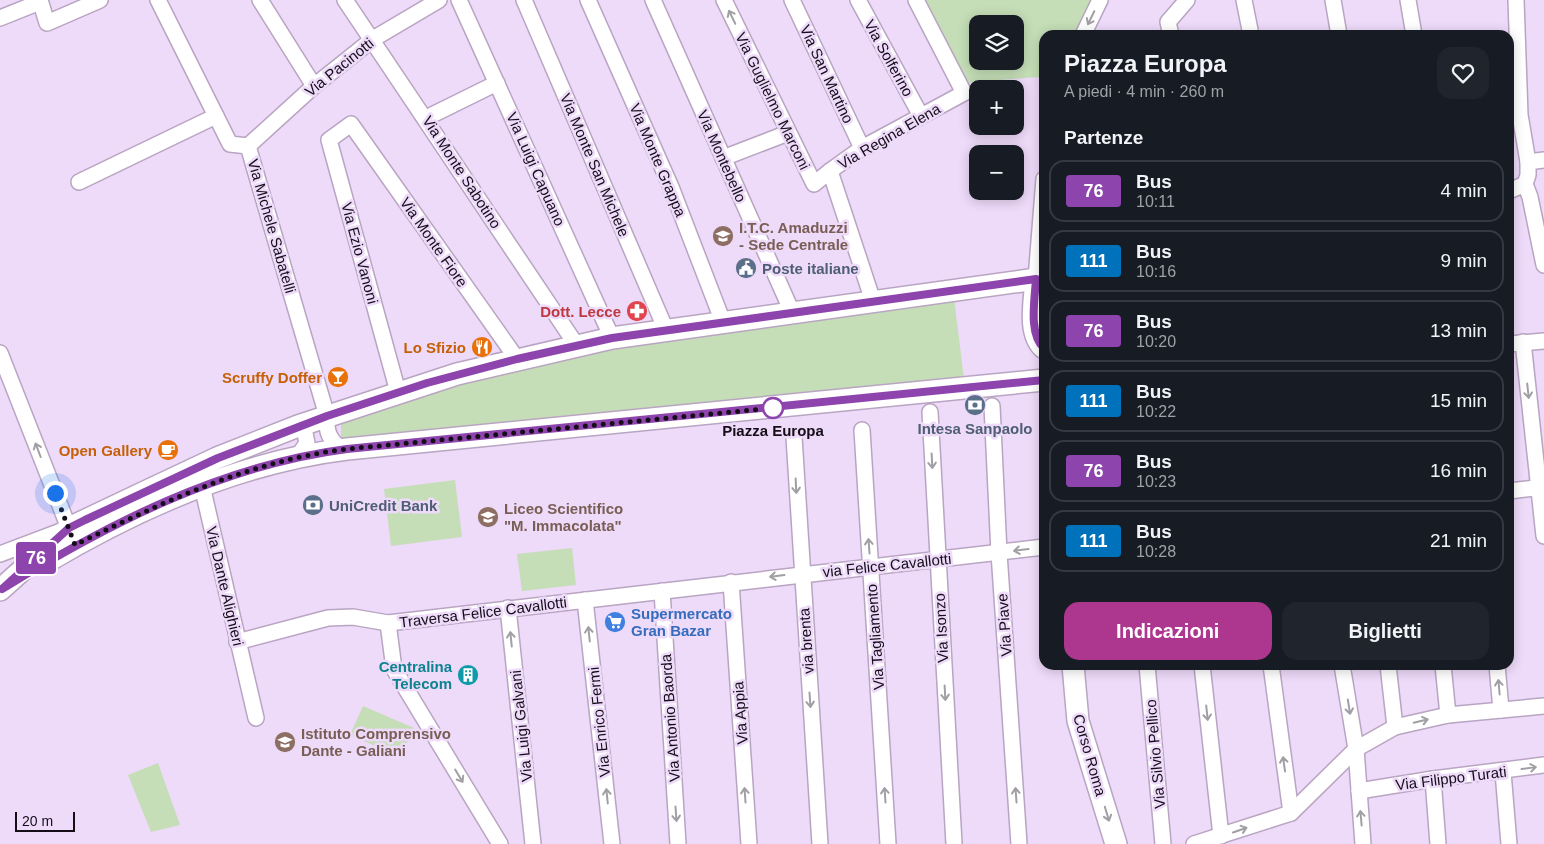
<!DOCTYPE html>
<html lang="it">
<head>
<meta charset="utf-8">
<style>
  body { margin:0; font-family:Arial,sans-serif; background:#20242c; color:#f1f3f6; height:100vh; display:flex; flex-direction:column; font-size:19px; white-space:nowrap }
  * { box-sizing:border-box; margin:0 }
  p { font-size:16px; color:#9ea1a6 }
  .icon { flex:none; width:28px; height:28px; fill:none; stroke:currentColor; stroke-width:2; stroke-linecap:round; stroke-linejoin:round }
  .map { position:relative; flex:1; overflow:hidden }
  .panel { position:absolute; left:1039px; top:30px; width:475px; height:640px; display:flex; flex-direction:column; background:#171b24; border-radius:15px; box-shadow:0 2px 12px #0003 }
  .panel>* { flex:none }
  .badge { padding:0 10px; border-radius:4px; font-size:18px; line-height:32px }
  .controls { position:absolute; left:969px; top:15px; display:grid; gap:10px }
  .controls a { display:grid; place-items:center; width:55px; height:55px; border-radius:10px; background:#171b24; box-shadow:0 2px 12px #0003; font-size:25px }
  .scale { position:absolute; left:15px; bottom:12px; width:60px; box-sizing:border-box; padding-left:5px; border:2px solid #150e19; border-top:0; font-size:14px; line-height:18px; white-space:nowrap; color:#150e19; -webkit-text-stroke:4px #eedaf9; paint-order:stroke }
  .you { position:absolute; width:25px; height:25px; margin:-12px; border:4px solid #fff; border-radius:50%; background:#1a73e8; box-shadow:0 0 0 8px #1a73e833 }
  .map>.badge { position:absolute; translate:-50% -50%; box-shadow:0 0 0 2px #fff }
  h2 { padding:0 25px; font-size:19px; line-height:45px }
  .round { display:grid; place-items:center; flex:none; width:52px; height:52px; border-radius:15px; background:#20242c }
  .summary { display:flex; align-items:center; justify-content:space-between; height:85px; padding:0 25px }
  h1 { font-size:24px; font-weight:700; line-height:38px }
  .primary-button { display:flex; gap:10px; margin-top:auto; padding:10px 25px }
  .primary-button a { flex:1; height:58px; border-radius:15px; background:#ad378e; color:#fff; font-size:20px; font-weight:700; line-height:58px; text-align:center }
  .primary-button a+a { background:#20242c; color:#f1f3f6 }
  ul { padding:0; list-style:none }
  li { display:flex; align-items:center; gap:15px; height:62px; margin:0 10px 8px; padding:0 15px; border:2px solid #363941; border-radius:15px }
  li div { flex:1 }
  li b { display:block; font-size:19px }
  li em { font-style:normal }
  li .badge { min-width:55px; font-weight:700; text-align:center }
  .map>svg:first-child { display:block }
  .green { fill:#c5deb7; fill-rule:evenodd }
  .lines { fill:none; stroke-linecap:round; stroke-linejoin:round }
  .street-casing { stroke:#b9a5c2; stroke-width:18 }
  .secondary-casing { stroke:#b9a5c2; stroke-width:24 }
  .street { stroke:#fff; stroke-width:15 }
  .secondary { stroke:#fff; stroke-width:21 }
  .oneway { stroke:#a19fa3 }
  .line-casing { stroke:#fff; stroke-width:11 }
  .line { stroke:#8e44ad; stroke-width:8 }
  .walk { stroke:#150e19; stroke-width:5; stroke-dasharray:0 9 }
  .stop-dot { fill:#fff; stroke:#8e44ad; stroke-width:2.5 }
  .labels { text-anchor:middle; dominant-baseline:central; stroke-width:5; stroke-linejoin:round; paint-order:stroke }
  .street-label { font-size:15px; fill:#150e19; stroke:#eedaf9 }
  .education-label { font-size:15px; font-weight:bold; fill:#785e54; stroke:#eedaf9; text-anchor:start }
  .service-label { font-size:15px; font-weight:bold; fill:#4e5e75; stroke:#eedaf9; text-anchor:start }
  .health-label { font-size:15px; font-weight:bold; fill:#be3a42; stroke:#eedaf9; text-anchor:end }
  .food-label { font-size:15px; font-weight:bold; fill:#c56008; stroke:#eedaf9; text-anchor:end }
  .stop-label { font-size:15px; font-weight:bold; fill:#150e19; stroke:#eedaf9 }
  .shop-label { font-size:15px; font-weight:bold; fill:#366cbe; stroke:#eedaf9; text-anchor:start }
  .culture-label { font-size:15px; font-weight:bold; fill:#0d838f; stroke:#eedaf9; text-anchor:end }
</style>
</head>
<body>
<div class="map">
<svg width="1544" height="844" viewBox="0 0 1544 844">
  <rect width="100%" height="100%" fill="#eedaf9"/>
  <g class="green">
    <path d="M926,0h174l-17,35h-39v46l-6,-4 -74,6zM978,24h37v37h-37z"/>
    <path d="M953,290l12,97 -624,62v-38l176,-52z"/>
    <path d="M455,480l7,57 -71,9 -7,-57z"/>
    <path d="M572,548l4,37 -54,6 -5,-37z"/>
    <path d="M363,706l51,22 -13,29 -51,-22z"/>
    <path d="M158,763l22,62 -29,7 -23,-57z"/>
  </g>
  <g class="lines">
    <g class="street-casing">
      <g id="street">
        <path d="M40,0l7,23 53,-23"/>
        <path d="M158,0l72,144 18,2 79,270c-1,16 2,23 14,33"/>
        <path d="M260,0l54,86"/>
        <path d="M345,0l232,346"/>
        <path d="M459,0l153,338"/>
        <path d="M524,0l142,330"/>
        <path d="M588,0l83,187 52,135"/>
        <path d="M653,0l139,312"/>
        <path d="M724,0l90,184 16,-13"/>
        <path d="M792,0l70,148"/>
        <path d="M858,0l63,116"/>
        <path d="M1244,0l7,35"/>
        <path d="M1333,0l6,35"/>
        <path d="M1408,0l6,35"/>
        <path d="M1516,0l4,115 8,47"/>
        <path d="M0,18l40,-16"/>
        <path d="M1083,35l17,-35"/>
        <path d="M1171,35l-3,-13 19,-22"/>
        <path d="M426,118l71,-35"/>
        <path d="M248,146l66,-60 59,-47 66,-39"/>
        <path d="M723,158l65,-25"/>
        <path d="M79,182l137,-66"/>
        <path d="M1525,184l5,13 14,68"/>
        <path d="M1509,191l16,-7 3,-9v-13l16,-2"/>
        <path d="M1036,279l8,-100"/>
        <path d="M873,301l-43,-130 32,-23 102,-55 -48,-93"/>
        <path d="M1523,342l21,194"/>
        <path d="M1509,344l35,-3"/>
        <path d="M0,353l72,183"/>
        <path d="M398,392l-69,-252 22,-16 166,235"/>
        <path d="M992,406l7,147 20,291"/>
        <path d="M930,412l24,432"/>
        <path d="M298,426l7,7 2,10 -9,13"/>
        <path d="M862,430l26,414"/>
        <path d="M794,437l26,407"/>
        <path d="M204,478l-2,8 54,232"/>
        <path d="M1509,491l35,-4"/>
        <path d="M0,554l61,-23"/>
        <path d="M731,582l18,262"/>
        <path d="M662,591l16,253"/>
        <path d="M585,600l27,244"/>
        <path d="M508,608l25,236"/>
        <path d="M388,623l6,46 106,175"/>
        <path d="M237,642l91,-24 25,-1 35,6 656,-76"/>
        <path d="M1147,665l16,179"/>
        <path d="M1202,665l19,171"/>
        <path d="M1271,665l20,148"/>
        <path d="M1342,665l14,84 7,95"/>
        <path d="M1388,665l7,62"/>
        <path d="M1443,665l5,50"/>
        <path d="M1497,665l4,45"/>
        <path d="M1503,772l6,72"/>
        <path d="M1433,779l5,65"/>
        <path d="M1359,791l74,-12 111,-14"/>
        <path d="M1194,844l97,-31 65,-64 39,-22 53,-12 96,-9"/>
      </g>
    </g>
    <g class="secondary-casing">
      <g id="secondary">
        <path d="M1036,279c-1,20 -9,54 8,69"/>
        <path d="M43,564c92,-55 196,-102 304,-115l697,-69"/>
        <path d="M0,590l69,-62 80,-38 68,-32 81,-32 159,-52 155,-36 424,-59 8,5"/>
        <path d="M1073,665l5,56 38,123"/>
      </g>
    </g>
    <use href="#street" class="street"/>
    <use href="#secondary" class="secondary"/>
  </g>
  <defs><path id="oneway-shaft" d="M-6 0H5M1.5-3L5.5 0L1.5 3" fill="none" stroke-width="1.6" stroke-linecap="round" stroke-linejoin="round" transform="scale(1.25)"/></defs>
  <g class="oneway">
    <use href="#oneway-shaft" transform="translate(732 17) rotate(-116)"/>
    <use href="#oneway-shaft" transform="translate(1091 18) rotate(116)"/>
    <use href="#oneway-shaft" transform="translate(1528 391) rotate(84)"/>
    <use href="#oneway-shaft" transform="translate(38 450) rotate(-111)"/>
    <use href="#oneway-shaft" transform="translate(932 461) rotate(87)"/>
    <use href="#oneway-shaft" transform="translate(796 486) rotate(87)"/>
    <use href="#oneway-shaft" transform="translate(869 546) rotate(-94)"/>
    <use href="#oneway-shaft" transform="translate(1021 550) rotate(173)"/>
    <use href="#oneway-shaft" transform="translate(777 576) rotate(173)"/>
    <use href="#oneway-shaft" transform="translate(589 634) rotate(-96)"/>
    <use href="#oneway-shaft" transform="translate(511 639) rotate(-96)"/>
    <use href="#oneway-shaft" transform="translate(1499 687) rotate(-95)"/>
    <use href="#oneway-shaft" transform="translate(945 693) rotate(87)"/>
    <use href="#oneway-shaft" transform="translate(810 700) rotate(86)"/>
    <use href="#oneway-shaft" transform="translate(1349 707) rotate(81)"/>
    <use href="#oneway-shaft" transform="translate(1207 713) rotate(84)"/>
    <use href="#oneway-shaft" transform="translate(1421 721) rotate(-13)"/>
    <use href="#oneway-shaft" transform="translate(1284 764) rotate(-98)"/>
    <use href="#oneway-shaft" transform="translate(1529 768) rotate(-8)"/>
    <use href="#oneway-shaft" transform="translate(459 776) rotate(59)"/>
    <use href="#oneway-shaft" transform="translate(745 795) rotate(-94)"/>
    <use href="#oneway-shaft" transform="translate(885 795) rotate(-94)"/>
    <use href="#oneway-shaft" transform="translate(1016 795) rotate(-94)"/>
    <use href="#oneway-shaft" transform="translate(607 796) rotate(-96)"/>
    <use href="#oneway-shaft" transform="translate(676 814) rotate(86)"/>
    <use href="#oneway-shaft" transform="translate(1107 814) rotate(73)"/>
    <use href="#oneway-shaft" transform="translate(1361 818) rotate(-95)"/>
    <use href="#oneway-shaft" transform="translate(1240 830) rotate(-19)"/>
  </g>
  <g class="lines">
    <g class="line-casing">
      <path id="line" d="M1044,348c-16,-14 -9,-50 -8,-69l-424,59 -95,21 -90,24 -100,33 -109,42 -133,62 -16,8 -67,61c106,-65 220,-124 345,-140l697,-69"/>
    </g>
    <use href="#line" class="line"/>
    <path class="walk" d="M55,493l20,52c88,-43 174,-84 272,-96l426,-41"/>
  </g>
  <defs>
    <g id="school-disc" transform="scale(1.125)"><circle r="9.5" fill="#8d6e63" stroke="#eedaf9"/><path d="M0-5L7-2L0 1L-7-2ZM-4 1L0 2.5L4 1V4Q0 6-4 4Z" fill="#fff"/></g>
    <g id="civic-disc" transform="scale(1.125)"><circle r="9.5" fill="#5c6f8a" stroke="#eedaf9"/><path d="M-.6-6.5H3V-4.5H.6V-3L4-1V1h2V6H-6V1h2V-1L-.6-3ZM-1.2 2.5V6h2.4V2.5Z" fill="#fff"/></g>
    <g id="pharmacy-disc" transform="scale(1.125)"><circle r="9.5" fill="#e0444e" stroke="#eedaf9"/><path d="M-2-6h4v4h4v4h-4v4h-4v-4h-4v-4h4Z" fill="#fff"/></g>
    <g id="restaurant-disc" transform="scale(1.125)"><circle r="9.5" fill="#e8710a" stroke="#eedaf9"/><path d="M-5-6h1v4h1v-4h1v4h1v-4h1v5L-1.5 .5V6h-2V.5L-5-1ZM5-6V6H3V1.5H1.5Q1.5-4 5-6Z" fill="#fff"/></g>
    <g id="bar-disc" transform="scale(1.125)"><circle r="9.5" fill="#e8710a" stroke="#eedaf9"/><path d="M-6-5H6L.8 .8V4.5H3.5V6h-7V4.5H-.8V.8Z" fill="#fff"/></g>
    <g id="bank-disc" transform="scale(1.125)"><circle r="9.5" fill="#5c6f8a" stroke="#eedaf9"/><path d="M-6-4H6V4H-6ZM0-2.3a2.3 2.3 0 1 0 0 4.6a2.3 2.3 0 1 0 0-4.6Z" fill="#fff"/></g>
    <g id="cafe-disc" transform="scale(1.125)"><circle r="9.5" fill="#e8710a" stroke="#eedaf9"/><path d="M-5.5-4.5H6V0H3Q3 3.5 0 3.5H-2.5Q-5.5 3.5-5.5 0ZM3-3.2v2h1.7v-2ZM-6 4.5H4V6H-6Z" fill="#fff"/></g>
    <g id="supermarket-disc" transform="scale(1.125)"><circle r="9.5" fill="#3f7fe0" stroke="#eedaf9"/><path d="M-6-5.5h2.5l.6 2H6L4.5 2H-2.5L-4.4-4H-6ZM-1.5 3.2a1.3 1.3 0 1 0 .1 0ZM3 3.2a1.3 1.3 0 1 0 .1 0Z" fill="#fff"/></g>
    <g id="building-disc" transform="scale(1.125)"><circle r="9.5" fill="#0f9aa8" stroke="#eedaf9"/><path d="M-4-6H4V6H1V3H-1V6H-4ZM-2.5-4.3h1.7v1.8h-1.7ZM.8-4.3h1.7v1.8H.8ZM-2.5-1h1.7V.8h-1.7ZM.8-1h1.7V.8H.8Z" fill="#fff"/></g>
  </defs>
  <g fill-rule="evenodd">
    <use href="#school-disc" x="723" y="236"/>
    <use href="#civic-disc" x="746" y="268"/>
    <use href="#pharmacy-disc" x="637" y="311"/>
    <use href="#restaurant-disc" x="482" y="347"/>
    <use href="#bar-disc" x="338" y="377"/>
    <use href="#bank-disc" x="975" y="405"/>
    <use href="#cafe-disc" x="168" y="450"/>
    <use href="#bank-disc" x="313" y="505"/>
    <use href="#school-disc" x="488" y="517"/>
    <use href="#supermarket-disc" x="615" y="622"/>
    <use href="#building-disc" x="468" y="675"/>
    <use href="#school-disc" x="285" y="742"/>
  </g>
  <circle class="stop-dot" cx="773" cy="408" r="10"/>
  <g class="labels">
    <g class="street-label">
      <text transform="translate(889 58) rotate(61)">Via Solferino</text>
      <text transform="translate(339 67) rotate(-39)">Via Pacinotti</text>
      <text transform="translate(827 74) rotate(65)">Via San Martino</text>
      <text transform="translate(773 101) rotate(64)">Via Guglielmo Marconi</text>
      <text transform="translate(889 136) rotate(-30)">Via Regina Elena</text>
      <text transform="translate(722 156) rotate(66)">Via Montebello</text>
      <text transform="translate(658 160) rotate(67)">Via Monte Grappa</text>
      <text transform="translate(595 165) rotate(67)">Via Monte San Michele</text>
      <text transform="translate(536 169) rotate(66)">Via Luigi Capuano</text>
      <text transform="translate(462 172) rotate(57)">Via Monte Sabotino</text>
      <text transform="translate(272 226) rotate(74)">Via Michele Sabatelli</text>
      <text transform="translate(434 242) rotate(55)">Via Monte Fiore</text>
      <text transform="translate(360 253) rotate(75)">Via Ezio Vanoni</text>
      <text transform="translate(887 565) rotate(-6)">via Felice Cavallotti</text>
      <text transform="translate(225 586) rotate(77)">Via Dante Alighieri</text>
      <text transform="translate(483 612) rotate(-7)">Traversa Felice Cavallotti</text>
      <text transform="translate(1004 625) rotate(-94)">Via Piave</text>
      <text transform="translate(941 628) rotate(-93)">Via Isonzo</text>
      <text transform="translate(875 637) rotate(-94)">Via Tagliamento</text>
      <text transform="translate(806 641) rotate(-94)">via brenta</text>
      <text transform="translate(740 713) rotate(-94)">Via Appia</text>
      <text transform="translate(670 718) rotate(-94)">Via Antonio Baorda</text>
      <text transform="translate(599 722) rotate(-96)">Via Enrico Fermi</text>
      <text transform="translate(521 726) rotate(-96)">Via Luigi Galvani</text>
      <text transform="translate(1155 754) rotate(-95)">Via Silvio Pellico</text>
      <text transform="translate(1090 755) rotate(74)">Corso Roma</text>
      <text transform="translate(1451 778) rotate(-7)">Via Filippo Turati</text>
    </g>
    <g class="education-label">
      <text x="739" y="227">I.T.C. Amaduzzi<tspan x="739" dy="17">- Sede Centrale</tspan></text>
      <text x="504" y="508">Liceo Scientifico<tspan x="504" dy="17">"M. Immacolata"</tspan></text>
      <text x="301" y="733">Istituto Comprensivo<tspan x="301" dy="17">Dante - Galiani</tspan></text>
    </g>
    <g class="service-label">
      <text x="762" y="268">Poste italiane</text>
      <text x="975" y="428" text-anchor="middle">Intesa Sanpaolo</text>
      <text x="329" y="505">UniCredit Bank</text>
    </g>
    <g class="health-label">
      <text x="621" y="311">Dott. Lecce</text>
    </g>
    <g class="food-label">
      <text x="466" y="347">Lo Sfizio</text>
      <text x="322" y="377">Scruffy Doffer</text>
      <text x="152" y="450">Open Gallery</text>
    </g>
    <g class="stop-label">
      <text x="773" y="430">Piazza Europa</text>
    </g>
    <g class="shop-label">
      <text x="631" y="613">Supermercato<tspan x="631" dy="17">Gran Bazar</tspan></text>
    </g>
    <g class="culture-label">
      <text x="452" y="666">Centralina<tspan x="452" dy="17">Telecom</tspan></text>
    </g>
  </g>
</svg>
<div class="controls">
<a><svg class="icon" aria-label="layers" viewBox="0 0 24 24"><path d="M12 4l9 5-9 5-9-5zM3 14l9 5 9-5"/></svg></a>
<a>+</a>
<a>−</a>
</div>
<div class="scale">20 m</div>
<div class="you" style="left:55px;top:493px"></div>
<b class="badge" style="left:36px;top:558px;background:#8e44ad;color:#fff">76</b>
<section class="panel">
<div class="summary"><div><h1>Piazza Europa</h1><p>A piedi · 4 min · 260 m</p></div><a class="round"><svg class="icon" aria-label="heart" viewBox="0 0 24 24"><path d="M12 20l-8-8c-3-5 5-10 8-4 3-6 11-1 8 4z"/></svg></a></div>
<h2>Partenze</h2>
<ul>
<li><span class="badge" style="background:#8e44ad;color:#fff">76</span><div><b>Bus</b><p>10:11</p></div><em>4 min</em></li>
<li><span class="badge" style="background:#0072bc;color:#fff">111</span><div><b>Bus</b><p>10:16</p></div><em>9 min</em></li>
<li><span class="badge" style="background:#8e44ad;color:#fff">76</span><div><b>Bus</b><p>10:20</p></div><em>13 min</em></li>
<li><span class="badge" style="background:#0072bc;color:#fff">111</span><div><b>Bus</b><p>10:22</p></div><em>15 min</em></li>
<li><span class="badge" style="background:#8e44ad;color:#fff">76</span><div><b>Bus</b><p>10:23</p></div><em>16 min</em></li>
<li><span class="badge" style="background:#0072bc;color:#fff">111</span><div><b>Bus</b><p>10:28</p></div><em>21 min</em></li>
</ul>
<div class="primary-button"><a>Indicazioni</a><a>Biglietti</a></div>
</section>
</div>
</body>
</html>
